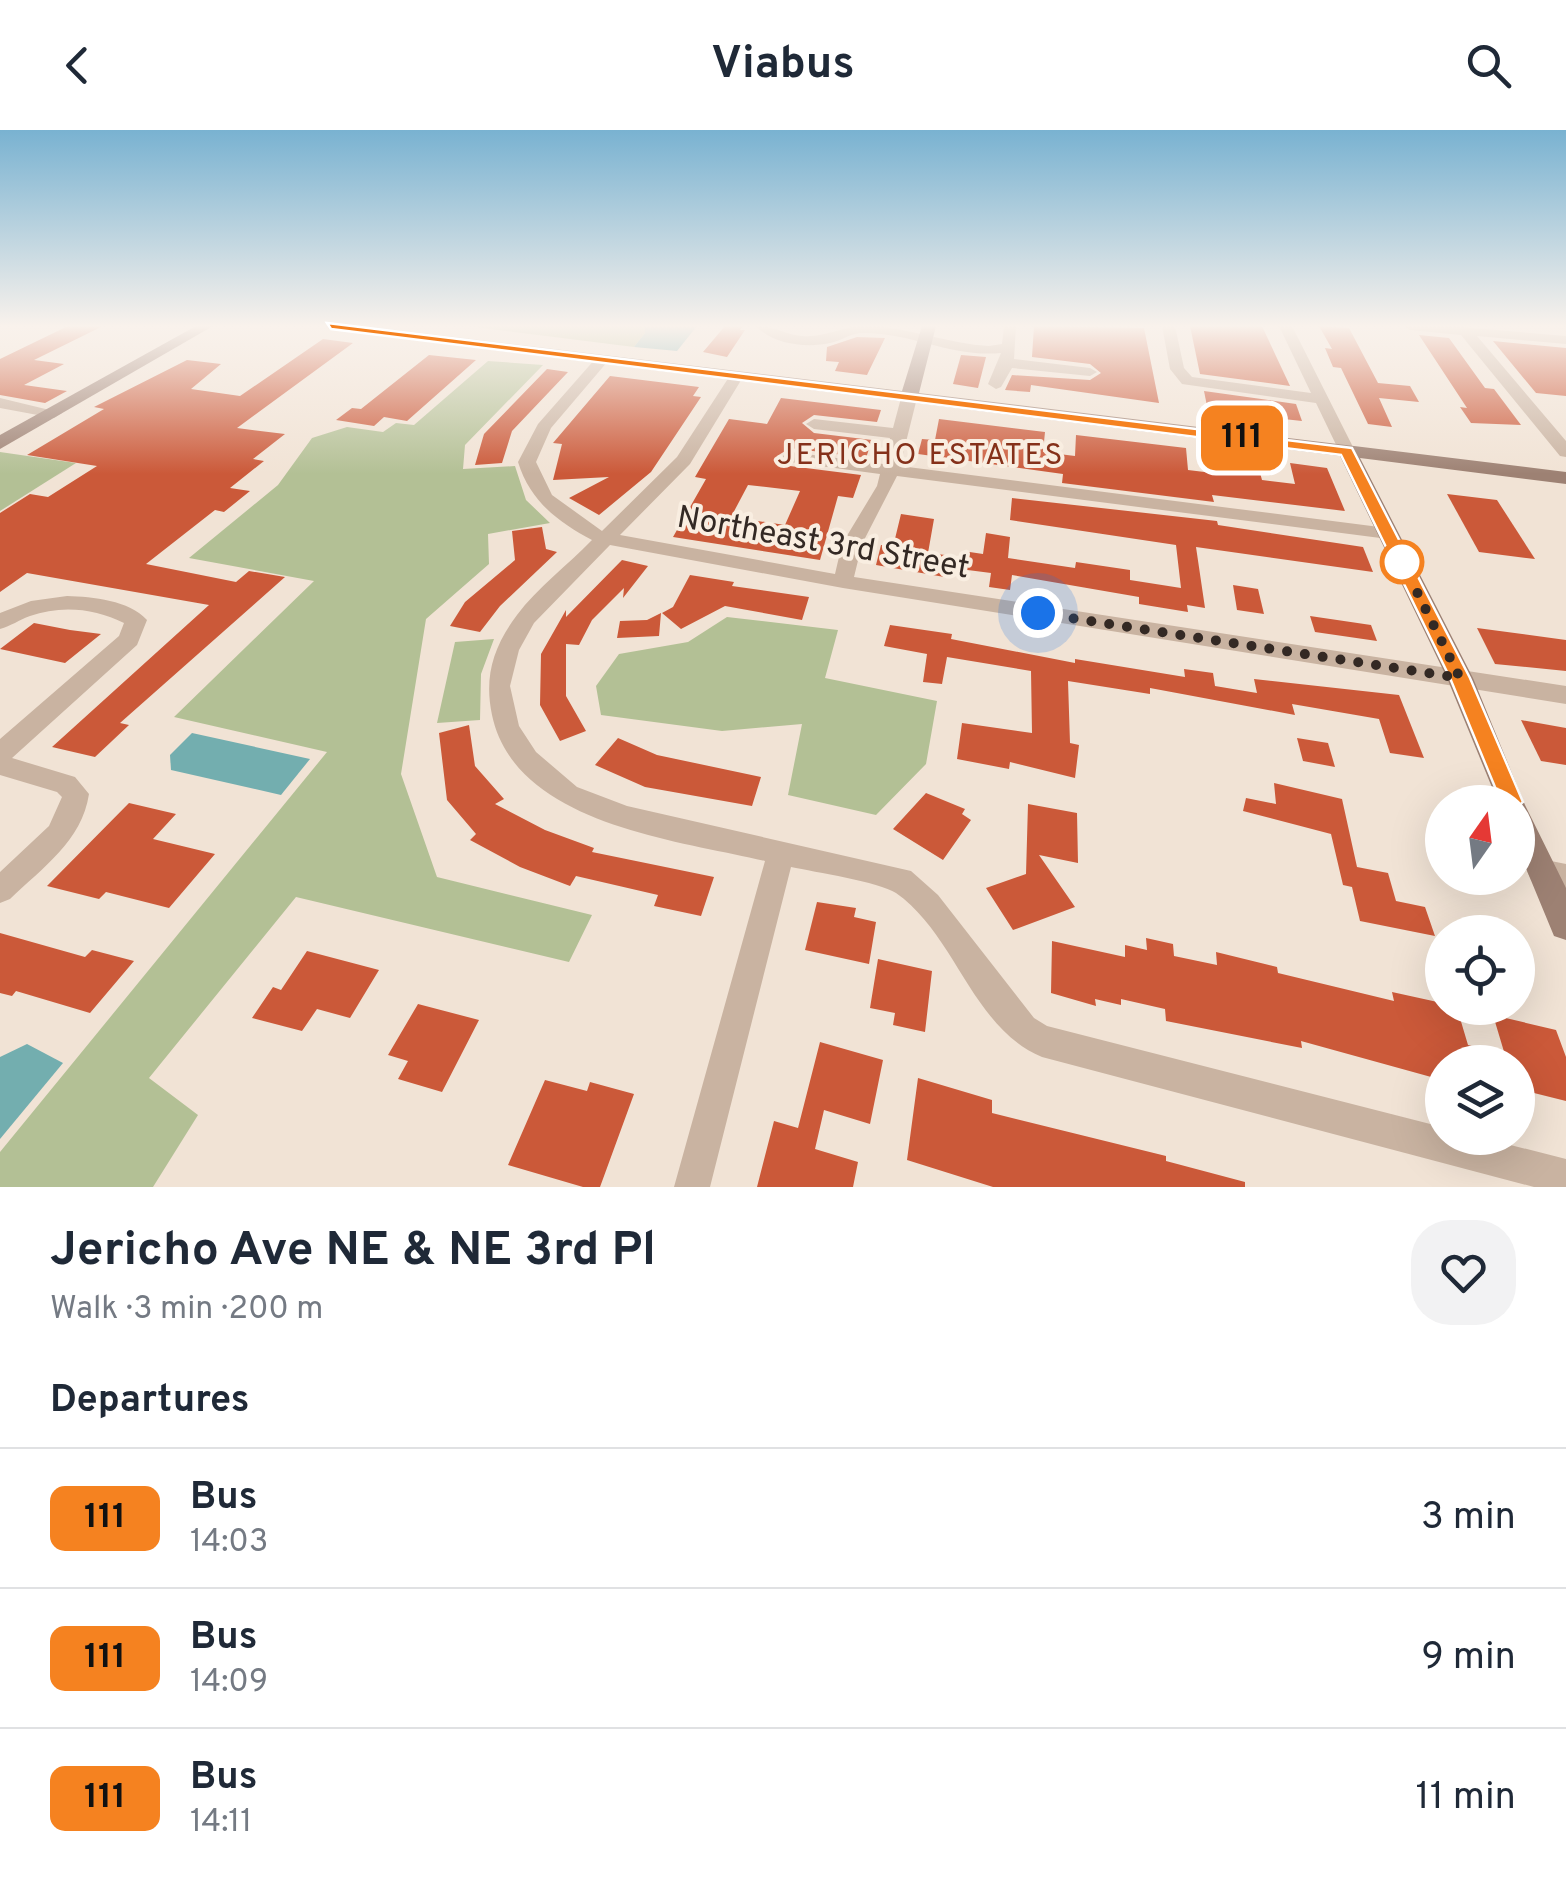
<!DOCTYPE html>
<html lang="en">
<head>
<meta charset="utf-8">
<style>
  body { margin:0; font-family:Overpass,sans-serif; background:#f2f2f3; color:#1f2937; height:100vh; display:flex; flex-direction:column; font-size:38px; white-space:nowrap }
  * { box-sizing:border-box; margin:0 }
  p { font-size:32px; color:#747a83 }
  .icon { flex:none; width:55px; height:55px; fill:none; stroke:currentColor; stroke-width:2; stroke-linecap:round; stroke-linejoin:round }
  .map { position:relative; height:1057px; overflow:hidden }
  .sheet { display:flex; flex-direction:column; background:#fff; flex:1 }
  .sheet>* { flex:none }
  .badge { padding:0 20px; border-radius:15px; font-size:35px; line-height:65px }
  .needle { width:65px; rotate:14deg }
  .buttons { position:absolute; left:1425px; top:655px; display:grid; gap:20px }
  .buttons a { display:grid; place-items:center; width:110px; height:110px; border-radius:50%; background:#fff; box-shadow:0 10px 40px #0002; font-size:50px }
  .you { position:absolute; width:50px; height:50px; margin:-25px; border:8px solid #fff; border-radius:50%; background:#1a73e8; box-shadow:0 0 0 15px #1a73e833 }
  .map>.badge { position:absolute; translate:-50% -50%; box-shadow:0 0 0 5px #fff }
  h2 { padding:0 50px; font-size:38px; line-height:90px }
  .round { display:grid; place-items:center; flex:none; width:105px; height:105px; border-radius:40px; background:#f2f2f3 }
  .overview { display:flex; align-items:center; justify-content:space-between; height:170px; padding:0 50px }
  h1 { font-size:48px; font-weight:700; line-height:75px }
  ul { padding:0; list-style:none }
  li { display:flex; align-items:center; gap:30px; height:140px; padding:0 50px; border-top:2px solid #e0e1e3 }
  li div { flex:1 }
  li b { display:block; font-size:38px }
  li em { font-style:normal }
  li .badge { min-width:110px; font-weight:700; text-align:center }
  header { display:flex; justify-content:space-between; align-items:center; height:130px; padding:0 50px; background:#fff; font-size:45px; font-weight:700 }
  .map>svg:first-child { display:block }
  .green { fill:#b3c095 }
  .water { fill:#73aeaf }
  .building { fill:#cb5939; fill-rule:evenodd }
  .lines { fill:none; stroke-linecap:round; stroke-linejoin:round }
  .street { fill:#c9b3a1; fill-rule:evenodd }
  .secondary { fill:#9d8173; fill-rule:evenodd }
  .line { fill:#f58220; stroke:#fff; stroke-width:2.5 }
  .walk { stroke:#332924; stroke-width:10; stroke-dasharray:0 18 }
  .stop-dot { fill:#fff; stroke:#f58220; stroke-width:5 }
  .labels { text-anchor:middle; dominant-baseline:central; stroke-width:8; stroke-linejoin:round; paint-order:stroke }
  .far-neighbourhood-label { font-size:30px; letter-spacing:2.5px; fill:#85311a; stroke:#f9eee1 }
  .street-label { font-size:32px; fill:#332924; stroke:#f9eee1 }
</style>
</head>
<body>
<header><svg class="icon" aria-label="back" viewBox="0 0 24 24"><path d="M15 5l-7 7 7 7"/></svg>Viabus<svg class="icon" aria-label="search" viewBox="0 0 24 24"><circle cx="10" cy="10" r="6"/><path d="M15 15l6 6"/></svg></header>
<div class="map">
<svg width="1566" height="1057" viewBox="0 0 1566 1057">
  <rect width="100%" height="100%" fill="#f1e3d5"/>
  <g class="green">
    <path d="M467,196h178v7l-11,14z"/>
    <path d="M488,231l55,4 -78,80 -2,24 52,-3 11,34 24,23 -62,11 1,30 -63,55 -25,155 36,103 155,38 -23,47 -273,-65 -147,181 49,37 -45,72h-153v-35l327,-400 -153,-35 140,-136 -125,-23 89,-73 34,-47 35,-11 36,5 13,-9 18,2z"/>
    <path d="M0,322l76,11 -76,48z"/>
    <path d="M727,487l111,13 -13,48 112,23 -11,63 -50,51 -88,-20 14,-71 -80,7 -121,-16 -5,-29 23,-32 69,-12z"/>
    <path d="M494,509l-13,35 -1,46 -43,3 18,-81z"/>
  </g>
  <g class="water">
    <path d="M645,196h52l-20,25 -43,-4 11,-14z"/>
    <path d="M192,603l118,26 -29,36 -110,-25 -1,-15z"/>
    <path d="M27,914l36,19 -63,76v-82z"/>
  </g>
  <g class="building">
    <path d="M68,196h35l-69,34 30,4 -40,21 43,6 -22,12 -45,-8v-36z"/>
    <path d="M725,196h18l-3,4h5l-18,27 -24,-5z"/>
    <path d="M1034,196l110,2 15,75 -128,-18 -1,7 -25,-2 7,-15 78,5 11,-7 -11,-9 -58,-7z"/>
    <path d="M1190,196h72l28,60 -90,-12z"/>
    <path d="M1319,196l30,2 29,55 32,3 9,16 -40,-4 13,29 -24,-3 -27,-56 -8,-1 -8,-19 7,1z"/>
    <path d="M1419,205l30,3 36,50 9,1 27,36 -50,-2 -11,-16 7,1z"/>
    <path d="M857,207l28,1 -18,37 -32,-4 4,-9 -13,-1 1,-14z"/>
    <path d="M323,209l30,4 -116,85 48,6 -32,25 11,2 -34,27 20,3 -26,21 -9,-2 -69,54 90,18 13,-11 36,6 -165,146 9,2 -34,32 -43,-10 157,-142 -182,-32 -27,19v-79l30,-19 18,3 49,-31 -70,-11 77,-46 -10,-2 93,-47 34,4 -30,25 49,7z"/>
    <path d="M1493,211l73,7v48l-30,-3z"/>
    <path d="M429,225l47,5 -69,61 -23,-4 -10,9 -38,-6 16,-12 9,1z"/>
    <path d="M961,225l25,2 -8,31 -25,-4z"/>
    <path d="M547,239l21,3 -56,59 -10,32 -27,2 9,-31z"/>
    <path d="M610,246l89,11 -6,9 8,1 -50,75 -52,43 -30,-17 40,-21 -56,3 9,-36 -9,-1z"/>
    <path d="M1204,261l92,13 6,17 -94,-10z"/>
    <path d="M781,268l100,12 -4,12 -63,-7 -12,8 12,10 58,7 -6,18 -76,-10 -13,8 13,10 71,9 -8,23 -15,-2 -18,64 -147,-23 33,-58 -11,-2 34,-58 38,5zM748,355l52,6 -15,34 -54,-8z"/>
    <path d="M939,289l106,13 -2,20 32,4 1,-21 110,13 2,22 33,4 -4,-21 39,5 6,22 33,4 -5,-21 37,5 18,43 -133,-16 2,7 -152,-19 1,-9 -145,-20 4,-15 13,1z"/>
    <path d="M1447,364l50,6 38,59 -56,-7z"/>
    <path d="M1012,368l205,23 1,4 145,22 10,25 -177,-25 9,61 -18,-3 1,7 -49,-8v-7l-127,-22 -2,15 -21,-3 2,-14 -31,-4 3,-18 20,3 3,-21 24,4 -2,21 67,10 1,-6 54,8v10l51,8 -5,-43 -166,-25z"/>
    <path d="M901,384l33,5 -6,34 26,3 -4,22 -74,-13 5,-20 12,2z"/>
    <path d="M542,397l4,22 11,3 -57,54 -20,26 -30,-6 15,-24 50,-42 -3,-29z"/>
    <path d="M622,430l26,6 -25,32 1,-10 -32,32 -13,25 -13,-1v52l20,35 -26,10 -20,-36 1,-51 25,-44v7z"/>
    <path d="M690,445l44,7 -2,4 77,11 -7,23 -77,-14 -44,23 -19,-16 11,-6z"/>
    <path d="M1233,455l25,4 6,25 -27,-4z"/>
    <path d="M661,483l-2,23 -42,2 3,-17 27,-1z"/>
    <path d="M1310,486l61,9 6,16 -62,-9z"/>
    <path d="M34,493l36,7 31,4 -36,29 -65,-14z"/>
    <path d="M890,495l62,9 -1,5 124,24v-4l110,18 -1,-8 29,4 2,13 42,7 -3,-14 145,16 25,63 -34,-5 -11,-34 -87,-15 3,11 -145,-27v6l-82,-13 2,62 9,2 -4,33 -65,-16 -1,7 -52,-10 5,-36 70,10 -1,-62 -84,-14 -5,27 -19,-2 4,-28 -43,-8z"/>
    <path d="M1477,498l89,12v31l-71,-7z"/>
    <path d="M1521,590l45,8v37l-25,-4z"/>
    <path d="M469,595l6,41 29,33 -9,5 50,26 49,18 -2,4 122,25 -13,39 -47,-10 4,-11 -82,-19 -6,10 -50,-19 -50,-27 6,-6 -29,-34 -8,-67z"/>
    <path d="M618,608l39,17 104,22 -9,29 -107,-19 -50,-22z"/>
    <path d="M1297,608l31,5 7,24 -32,-6z"/>
    <path d="M1274,653l68,16 15,68 31,6 8,28 29,6 10,29 -75,-15 -8,-34 -9,-2 -12,-51 -88,-23 3,-13 30,6z"/>
    <path d="M926,663l39,16 -3,5 9,6 -28,40 -50,-31z"/>
    <path d="M129,673l47,11 -23,25 62,15 -46,54 -63,-16 -7,7 -52,-13z"/>
    <path d="M1028,674l49,9 1,50 -39,-8 36,52 -62,23 -27,-42 40,-14z"/>
    <path d="M817,772l39,6 -2,9 22,5 -7,42 -64,-14z"/>
    <path d="M0,803l85,24 7,-7 42,11 -44,52 -74,-22 -4,5 -12,-3z"/>
    <path d="M1146,808l27,6 1,12 43,9 -1,-13 61,15 1,6 116,28 -2,-9 50,11v5h15l11,37 37,10 -12,-40 63,15 10,27v44l-48,-12v-27h-76v18l-141,-39 1,7 -136,-27 -1,-12 -44,-10v6l-26,-6 1,7 -45,-13 1,-52 73,16v-12l22,5z"/>
    <path d="M307,821l72,19 -29,48 -33,-9 -15,22 -50,-13 21,-31 8,3z"/>
    <path d="M878,829l54,12 -7,61 -32,-7 2,-12 -25,-5z"/>
    <path d="M418,874l61,16 -37,72 -44,-13 10,-18 -20,-6z"/>
    <path d="M820,912l63,18 -13,64 -46,-14 -9,39 43,13 -5,25h-96l17,-66 24,7z"/>
    <path d="M918,948l74,22v13l174,43v5l79,21v5h-252l-86,-27z"/>
    <path d="M545,950l42,11 3,-9 44,12 -34,93h-17l-75,-22z"/>
  </g>
  <g class="lines">
    <g class="street">
      <path d="M756,196c16,-1 29,9 46,10 25,2 44,-12 69,-10 40,2 78,18 118,20l13,-2 2,-18h12l-2,33 76,9 7,4 -7,4 -78,-8 -11,19 -5,2 -8,-5 13,-31c-49,5 -93,-22 -141,-20 -11,1 -19,8 -30,10 -23,5 -57,2 -74,-17z"/>
      <path d="M1162,196h13l9,42 8,9 119,16 -32,-67h13l63,125 -2,4h-12l-25,-52 -134,-19 -12,-15z"/>
      <path d="M1403,196h47l116,10v8l-89,-8 89,105v16l-6,-1 -99,-121 -51,-5z"/>
      <path d="M596,228l12,3 -57,67 -15,34 16,33 50,36 75,-74 54,-83 12,3 -53,87 -70,71 215,39 7,-30 35,-58 3,-12 -90,-12 -9,-5 9,-5 93,12 7,-26 -76,-9 -8,-5 8,-5 79,9 8,-30 8,-5 8,5 -17,68 495,63v8l-7,2 -491,-63 -35,68 -8,33 712,109v18l-723,-116 -233,-43 -76,78 -15,27 -9,36 9,40 17,26 41,35 50,19 284,65 27,24 96,123 13,8 395,101v11h41l83,21v28h-32l-492,-130c-70,-29 -86,-122 -146,-164 -17,-11 -81,-21 -105,-26l-81,320h-36l91,-326c-89,-21 -250,-37 -273,-146 -8,-38 1,-68 25,-100 20,-27 51,-50 75,-75 -34,-18 -62,-39 -74,-78l20,-38z"/>
      <path d="M0,268l62,15 -8,5 -54,-10z"/>
      <path d="M67,466c26,1 62,4 80,24l-10,25 -125,113 63,19 14,17c-7,47 -47,74 -79,105l-10,4v-31l49,-46 13,-29 -5,-5 -57,-17v-36l119,-103 5,-13c-29,-15 -64,-18 -94,-7 -11,4 -19,10 -30,13v-16l31,-12z"/>
      <path d="M1541,729l25,5v24l-35,-8 -4,-9 4,-9z"/>
    </g>
    <g class="secondary">
      <path d="M196,196h17l-213,123v-14z"/>
      <path d="M324,196h40l538,65 20,-65h14l-17,67 647,79v12l-206,-26 113,220 52,127 41,83v52l-12,-4 -36,-87v-47h-20l-51,-124 -107,-222 -1009,-126z"/>
    </g>
  </g>
  <linearGradient id="sky" x2="0" y2="1"><stop stop-color="#79b2d1"/><stop offset="0.57" stop-color="#f9f2ec"/><stop offset="1" stop-color="#f9f2ec" stop-opacity="0"/></linearGradient>
  <rect width="1566" height="344" fill="url(#sky)"/>
  <path class="line" d="M327,193l1025,125 118,230 53,124 -11,10 -8,-3 -54,-131 -109,-223 -1010,-126z"/>
  <g class="lines">
    <path class="walk" d="M1038,483l422,65 -58,-116"/>
  </g>
  <circle class="stop-dot" cx="1402" cy="432" r="20"/>
  <g class="labels">
    <g class="far-neighbourhood-label">
      <text x="921" y="326">JERICHO ESTATES</text>
    </g>
    <g class="street-label">
      <text transform="translate(823 414) rotate(10)">Northeast 3rd Street</text>
    </g>
  </g>
</svg>
<div class="buttons">
<a><svg class="needle" viewBox="-14 -14 28 28"><path d="M0-13l5 13h-10z" fill="#e53935"/><path d="M0 13l5-13h-10z" fill="#747a83"/></svg></a>
<a><svg class="icon" aria-label="locate" viewBox="0 0 24 24"><circle cx="12" cy="12" r="6"/><path d="M12 2v4M12 18v4M2 12h4M18 12h4"/></svg></a>
<a><svg class="icon" aria-label="layers" viewBox="0 0 24 24"><path d="M12 4l9 5-9 5-9-5zM3 14l9 5 9-5"/></svg></a>
</div>
<div class="you" style="left:1038px;top:483px"></div>
<b class="badge" style="left:1242px;top:308px;background:#f58220;color:#111">111</b>
</div>
<section class="sheet">
<div class="overview"><div><h1>Jericho Ave NE &amp; NE 3rd Pl</h1><p>Walk · 3 min · 200 m</p></div><a class="round"><svg class="icon" aria-label="heart" viewBox="0 0 24 24"><path d="M12 20l-8-8c-3-5 5-10 8-4 3-6 11-1 8 4z"/></svg></a></div>
<h2>Departures</h2>
<ul>
<li><span class="badge" style="background:#f58220;color:#111">111</span><div><b>Bus</b><p>14:03</p></div><em>3 min</em></li>
<li><span class="badge" style="background:#f58220;color:#111">111</span><div><b>Bus</b><p>14:09</p></div><em>9 min</em></li>
<li><span class="badge" style="background:#f58220;color:#111">111</span><div><b>Bus</b><p>14:11</p></div><em>11 min</em></li>
</ul>
</section>
</body>
</html>
